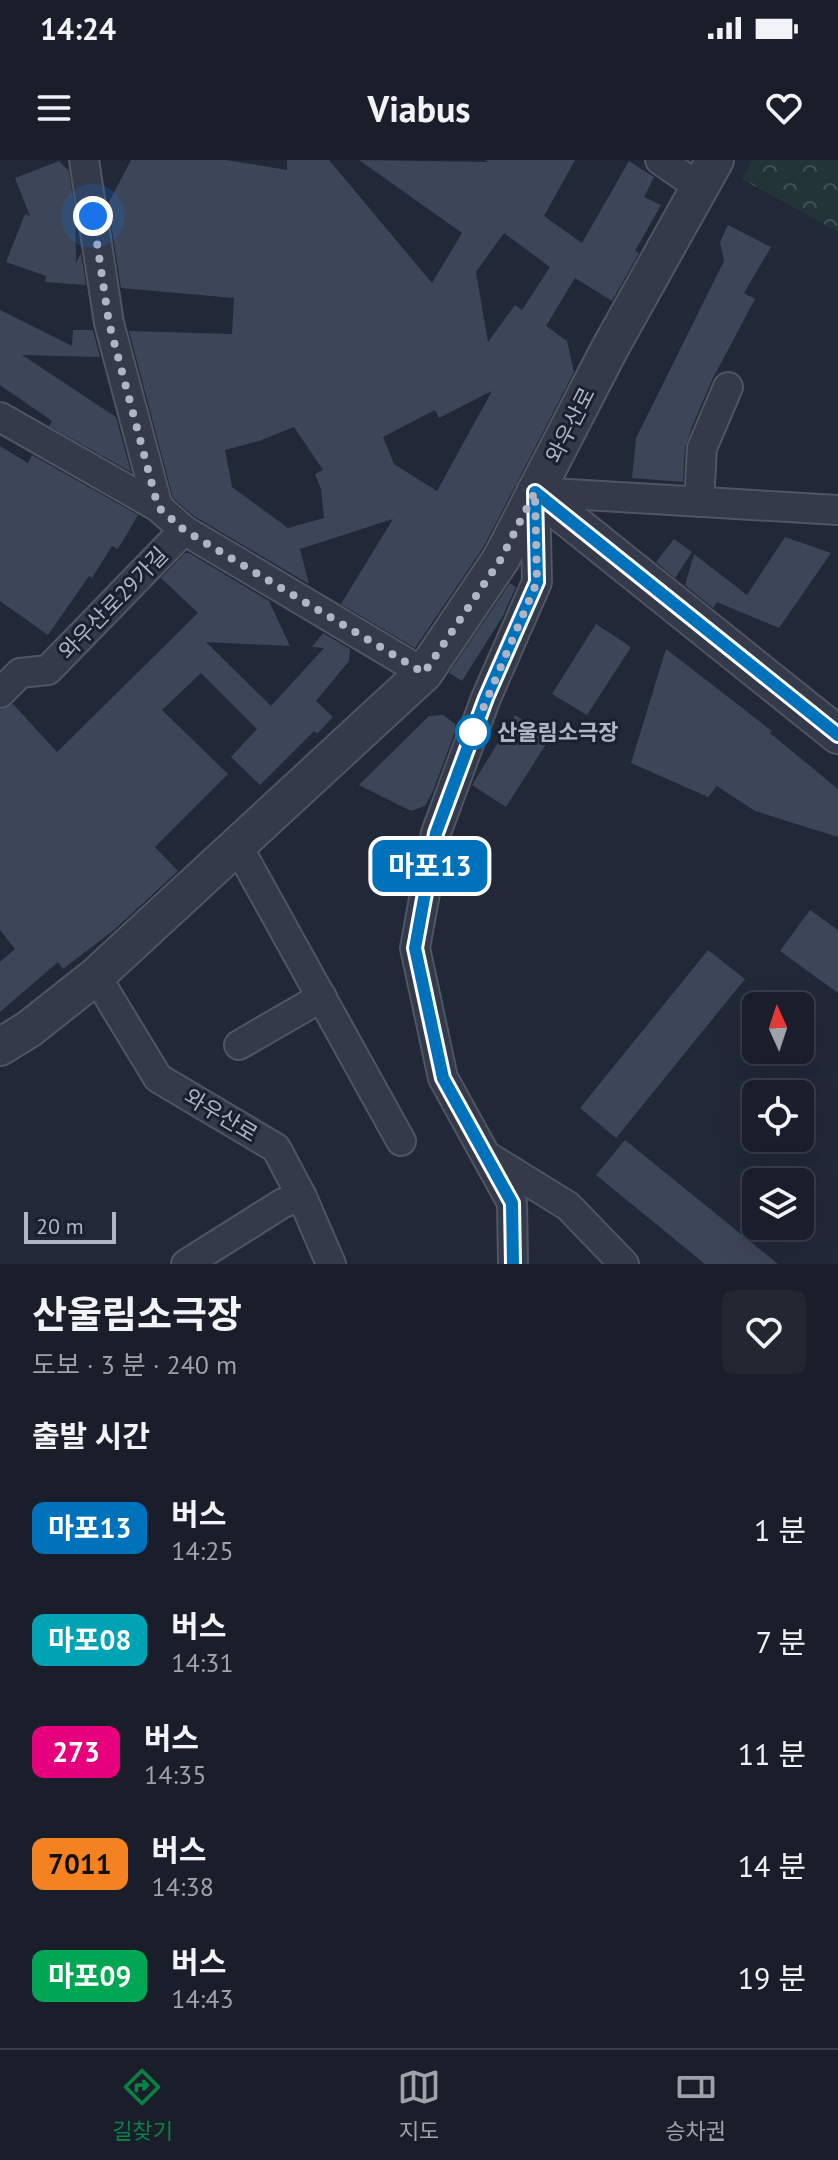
<!DOCTYPE html>
<html lang="ko">
<head>
<meta charset="utf-8">
<style>
  body { margin:0; font-family:"PT Sans","Noto Sans KR",sans-serif; background:#222732; color:#f1f3f6; height:100vh; display:flex; flex-direction:column; font-size:30px; white-space:nowrap }
  * { box-sizing:border-box; margin:0 }
  p { font-size:26px; color:#9fa2a8 }
  .icon { flex:none; width:44px; height:44px; fill:none; stroke:currentColor; stroke-width:2; stroke-linecap:round; stroke-linejoin:round }
  .map { position:relative; height:1104px; overflow:hidden }
  .sheet { display:flex; flex-direction:column; background:#191e2a; flex:1 }
  .sheet>* { flex:none }
  .badge { padding:0 16px; border-radius:12px; font-size:28px; line-height:52px }
  .needle { width:52px; rotate:357deg }
  .fabs { position:absolute; left:742px; top:832px; display:grid; gap:16px }
  .fabs a { display:grid; place-items:center; width:72px; height:72px; border-radius:12px; background:#191e2a; box-shadow:0 8px 32px #0002,0 0 0 2px #373c47; font-size:40px }
  .scale { position:absolute; left:24px; bottom:20px; width:92px; box-sizing:border-box; padding-left:8px; border:4px solid #afb5c5; border-top:0; font-size:22px; line-height:28px; white-space:nowrap; color:#afb5c5; -webkit-text-stroke:6px #1a202d; paint-order:stroke }
  .you { position:absolute; width:40px; height:40px; margin:-20px; border:6px solid #fff; border-radius:50%; background:#1a73e8; box-shadow:0 0 0 12px #1a73e833 }
  .map>.badge { position:absolute; translate:-50% -50%; box-shadow:0 0 0 4px #fff }
  h2 { padding:0 32px; font-size:30px; line-height:72px }
  .round { display:grid; place-items:center; flex:none; width:84px; height:84px; border-radius:12px; background:#222732 }
  .overview { display:flex; align-items:center; justify-content:space-between; height:136px; padding:0 32px }
  h1 { font-size:38px; font-weight:700; line-height:60px }
  ul { padding:0; list-style:none }
  li { display:flex; align-items:center; gap:24px; height:112px; padding:0 32px }
  li div { flex:1 }
  li b { display:block; font-size:30px }
  li em { font-style:normal }
  li .badge { min-width:88px; font-weight:700; text-align:center }
  .status { display:flex; justify-content:space-between; align-items:center; height:56px; padding:0 40px; background:#191e2a; direction:ltr }
  .status svg { height:22px; fill:currentColor }
  header { display:flex; justify-content:space-between; align-items:center; height:104px; padding:0 32px; background:#191e2a; font-size:36px; font-weight:700 }
  .tab-bar { display:flex; justify-content:space-around; align-items:center; height:112px; border-top:2px solid #373c47; background:#191e2a; font-size:22px; color:#9fa2a8 }
  .tab-bar a { display:grid; justify-items:center; gap:4px }
  .tab-bar .selected { color:#0b8043 }
  .map>svg:first-child { display:block }
  .park { fill:url(#park-crowns) }
  .building { fill:#3d4558; fill-rule:evenodd }
  .lines { fill:none; stroke-linecap:round; stroke-linejoin:round }
  .minor-casing { stroke:#4f5563; stroke-width:32 }
  .tertiary-casing { stroke:#4f5563; stroke-width:40 }
  .minor { stroke:#343a49; stroke-width:28 }
  .tertiary { stroke:#343a49; stroke-width:36 }
  .line-casing { stroke:#fff; stroke-width:18 }
  .line { stroke:#0072bc; stroke-width:12 }
  .walk { stroke:#afb5c5; stroke-width:8; stroke-dasharray:0 14.4 }
  .stop-dot { fill:#fff; stroke:#0072bc; stroke-width:4 }
  .labels { text-anchor:middle; dominant-baseline:central; stroke-width:6; stroke-linejoin:round; paint-order:stroke }
  .street-label { font-size:22px; fill:#afb5c5; stroke:#1a202d }
  .stop-label { font-size:22px; font-weight:bold; fill:#afb5c5; stroke:#1a202d; text-anchor:start }
</style>
</head>
<body>
<div class="status"><b>14:24</b><svg viewBox="0 0 49 12"><path d="M0 12V9h3v3zM5 12V6h3v6zM10 12V3h3v9zM15 12V0h3v12zM26 1h20v11H26zM47 4h2v5h-2z"/></svg></div>
<header><svg class="icon" aria-label="menu" viewBox="0 0 24 24"><path d="M4 6h16M4 12h16M4 18h16"/></svg>Viabus<svg class="icon" aria-label="heart" viewBox="0 0 24 24"><path d="M12 20l-8-8c-3-5 5-10 8-4 3-6 11-1 8 4z"/></svg></header>
<div class="map">
<svg width="838" height="1104" viewBox="0 0 838 1104">
  <defs>
    <pattern id="park-crowns" width="20" height="18" patternUnits="userSpaceOnUse" patternTransform="scale(2)"><rect width="20" height="18" fill="#233439"/><path d="M2 6a3 3 0 1 1 6 0M12 15a3 3 0 1 1 6 0" fill="none" stroke="#404f54"/></pattern>
  </defs>
  <rect width="100%" height="100%" fill="#212838"/>
  <path class="park" d="M752,0h86v72l-96,-53z"/>
  <g class="building">
    <path d="M131,0h95l61,10v-10h42l103,123 30,-50 -103,-73 130,2 -4,-2h90l-31,56 38,27 47,-82 25,16 -10,20 17,8 -26,46 4,2 -27,48 -37,-23 -29,48 21,15 7,31 -91,176 -68,100 -74,-44 52,-85 -93,30 9,35 -115,-68 -21,-18 -44,-167 103,3 2,-36 -113,-10 -13,-84zM504,73l46,34 -28,43 -7,-5 -27,37 -12,-70zM492,231l-55,100 -43,-27 -11,-27 52,-27 4,8zM294,267l29,43 -8,4 6,15 3,29 -36,10 -56,-41 -7,-37 34,-9z"/>
    <path d="M59,1l10,10 6,41 1,51 5,-10 5,32 -41,-3 1,-6 -40,-14 19,-48 5,2 -15,-38z"/>
    <path d="M728,65l43,22 -27,46 11,6 -43,81 -20,47 -7,20 -2,35 -51,-4 4,-40 88,-177 -4,-19z"/>
    <path d="M0,150l72,36 1,-16h20l7,27 -78,-2 94,62 15,55 -82,-46 3,-5 -52,-36z"/>
    <path d="M0,286l28,17 4,-8 106,60 -20,34 -6,-3 -20,32 -3,-2 -41,59 -48,-34z"/>
    <path d="M785,377l46,16 -52,75 -62,-26 -4,6 -28,-23 9,-31 53,41z"/>
    <path d="M674,379l18,13 -17,26 -19,-16z"/>
    <path d="M185,393h4l80,48 21,45 -84,-4 65,64 53,-58 -12,-1 11,-14 27,16 -1,12 -33,40 17,16 -16,17 -3,-3 -54,54 -29,-28 26,-28 -56,-56 -39,37 66,64 -73,73 23,24 -64,59 -51,39 -5,-7 -58,50v-50l15,-13 -15,-19v-220l13,-6 44,48 141,-139 -37,-35z"/>
    <path d="M510,423l6,4 -13,29 -41,65 -13,-8z"/>
    <path d="M596,464l35,23 -44,68 -35,-21z"/>
    <path d="M666,489l106,82 -2,2 68,56v48l-83,-26 -38,-25 -9,11 -77,-34z"/>
    <path d="M443,555l12,9 1,5 -23,62 -8,15 -14,5 -52,-26 70,-69z"/>
    <path d="M515,555l35,23 -44,69 -34,-22z"/>
    <path d="M810,750l28,20v63l-58,-42z"/>
    <path d="M708,790l37,29 -129,159 -36,-30z"/>
    <path d="M625,980l153,124h-73l-109,-89z"/>
  </g>
  <g class="lines">
    <g class="minor-casing">
      <g id="minor">
        <path d="M84,0l25,163 49,184"/>
        <path d="M660,0l40,28"/>
        <path d="M0,257l158,90 26,23 240,143"/>
        <path d="M699,342l3,-54 26,-61"/>
        <path d="M0,533l20,-20 28,-3 136,-140"/>
        <path d="M237,685l164,296"/>
        <path d="M96,816l62,102 118,70 26,49 29,67"/>
        <path d="M239,885l83,-48"/>
        <path d="M487,996l81,50 56,58"/>
        <path d="M186,1104l97,-61 19,-6"/>
        <path d="M513,1104l-1,-61 -69,-125 -28,-130 21,-115 50,-135 51,-116 -2,-90 303,18"/>
      </g>
    </g>
    <g class="tertiary-casing">
      <g id="tertiary">
        <path d="M535,332l303,243"/>
        <path d="M0,887l29,-18 67,-53 328,-303 77,-114 109,-211 105,-188"/>
      </g>
    </g>
    <use href="#minor" class="minor"/>
    <use href="#tertiary" class="tertiary"/>
  </g>
  <g class="lines">
    <g class="line-casing">
      <path id="line" d="M513,1104l-1,-61 -69,-125 -28,-130 21,-115 50,-135 51,-116 -2,-90 303,243"/>
    </g>
    <use href="#line" class="line"/>
    <path class="walk" d="M93,56l16,107 49,184 26,23 240,143 77,-114 34,-67 2,90 -64,150"/>
  </g>
  <circle class="stop-dot" cx="473" cy="572" r="16"/>
  <g class="labels">
    <g class="street-label">
      <text transform="translate(570 265) rotate(-63)">와우산로</text>
      <text transform="translate(113 443) rotate(-46)">와우산로29가길</text>
      <text transform="translate(221 955) rotate(31)">와우산로</text>
    </g>
    <g class="stop-label">
      <text x="497" y="572">산울림소극장</text>
    </g>
  </g>
</svg>
<div class="fabs">
<a><svg class="needle" viewBox="-14 -14 28 28"><path d="M0-13l5 13h-10z" fill="#e53935"/><path d="M0 13l5-13h-10z" fill="#9fa2a8"/></svg></a>
<a><svg class="icon" aria-label="locate" viewBox="0 0 24 24"><circle cx="12" cy="12" r="6"/><path d="M12 2v4M12 18v4M2 12h4M18 12h4"/></svg></a>
<a><svg class="icon" aria-label="layers" viewBox="0 0 24 24"><path d="M12 4l9 5-9 5-9-5zM3 14l9 5 9-5"/></svg></a>
</div>
<div class="scale">20 m</div>
<div class="you" style="left:93px;top:56px"></div>
<b class="badge" style="left:430px;top:706px;background:#0072bc;color:#fff">마포13</b>
</div>
<section class="sheet">
<div class="overview"><div><h1>산울림소극장</h1><p>도보 · 3 분 · 240 m</p></div><a class="round"><svg class="icon" aria-label="heart" viewBox="0 0 24 24"><path d="M12 20l-8-8c-3-5 5-10 8-4 3-6 11-1 8 4z"/></svg></a></div>
<h2>출발 시간</h2>
<ul>
<li><span class="badge" style="background:#0072bc;color:#fff">마포13</span><div><b>버스</b><p>14:25</p></div><em>1 분</em></li>
<li><span class="badge" style="background:#00a3b4;color:#fff">마포08</span><div><b>버스</b><p>14:31</p></div><em>7 분</em></li>
<li><span class="badge" style="background:#e6007e;color:#fff">273</span><div><b>버스</b><p>14:35</p></div><em>11 분</em></li>
<li><span class="badge" style="background:#f58220;color:#111">7011</span><div><b>버스</b><p>14:38</p></div><em>14 분</em></li>
<li><span class="badge" style="background:#00a651;color:#fff">마포09</span><div><b>버스</b><p>14:43</p></div><em>19 분</em></li>
</ul>
</section>
<nav class="tab-bar">
<a class="selected"><svg class="icon" aria-label="directions" viewBox="0 0 24 24"><path d="M12 3l9 9-9 9-9-9zM9 14v-3h6M13 9l2 2-2 2"/></svg>길찾기</a>
<a><svg class="icon" aria-label="map" viewBox="0 0 24 24"><path d="M3 6l6-2 6 2 6-2v14l-6 2-6-2-6 2zM9 4v14M15 6v14"/></svg>지도</a>
<a><svg class="icon" aria-label="tickets" viewBox="0 0 24 24"><path d="M3 7h18v10H3zM15 7v10"/></svg>승차권</a>
</nav>
</body>
</html>
